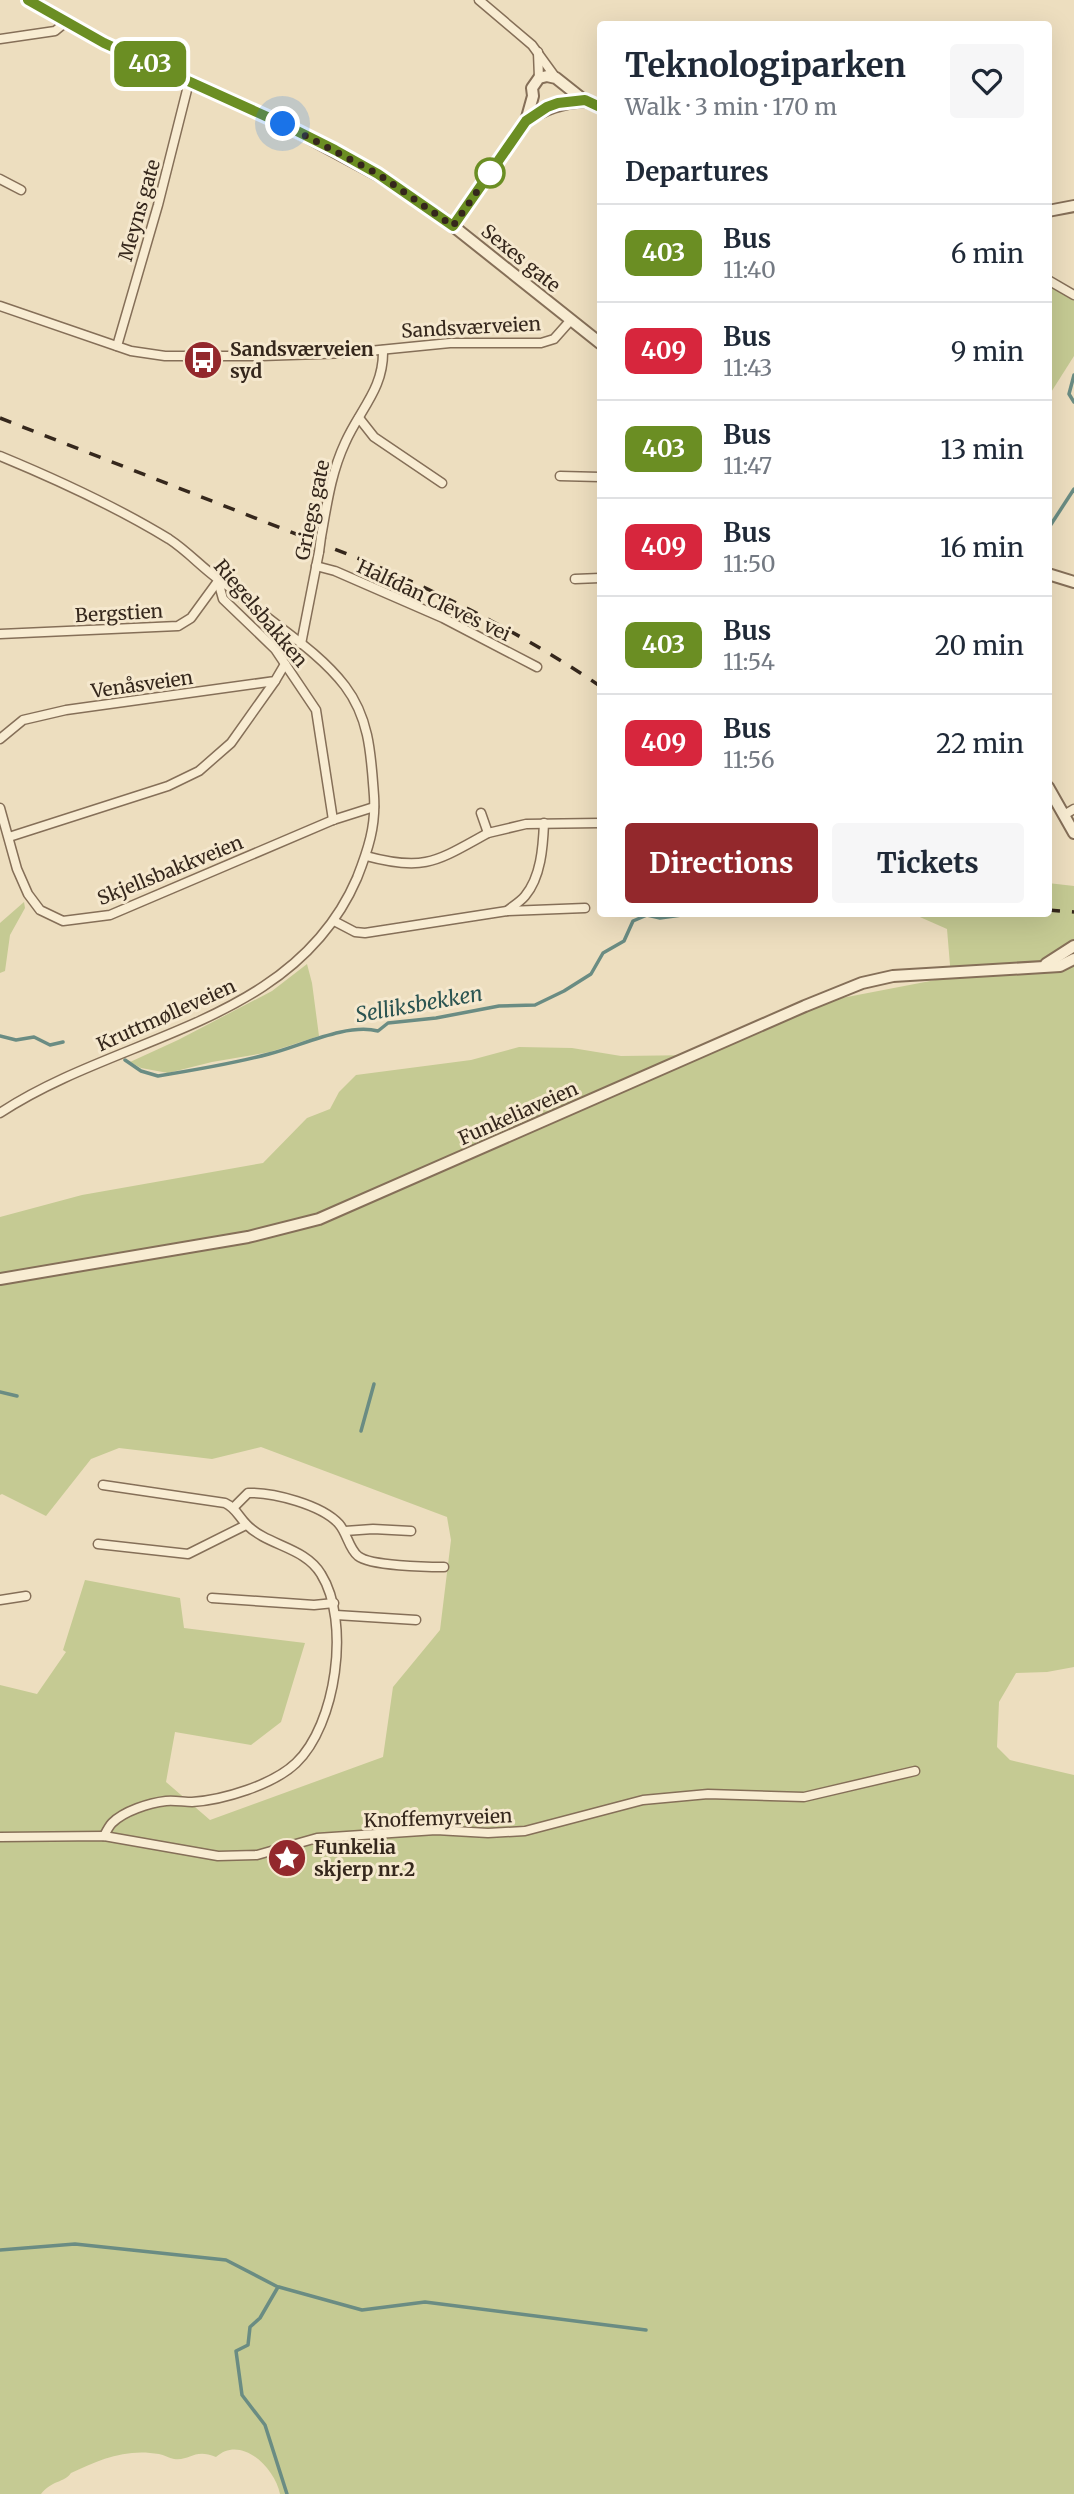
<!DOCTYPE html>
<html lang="en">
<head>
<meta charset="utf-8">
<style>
  body { margin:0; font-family:Merriweather,serif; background:#f6f6f7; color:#1f2937; height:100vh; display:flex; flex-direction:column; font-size:26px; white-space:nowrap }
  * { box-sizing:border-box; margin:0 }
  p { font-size:23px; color:#747a83 }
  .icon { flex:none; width:38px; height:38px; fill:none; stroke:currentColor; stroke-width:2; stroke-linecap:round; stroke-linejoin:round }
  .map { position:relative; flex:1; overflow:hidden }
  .sheet { position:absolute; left:597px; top:21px; width:455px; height:896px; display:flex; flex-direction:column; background:#fff; border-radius:7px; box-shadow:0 7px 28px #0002 }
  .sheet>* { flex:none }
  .badge { padding:0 14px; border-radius:10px; font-size:24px; line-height:46px }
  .you { position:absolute; width:35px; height:35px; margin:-18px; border:5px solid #fff; border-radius:50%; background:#1a73e8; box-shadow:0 0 0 10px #1a73e833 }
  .map>.badge { position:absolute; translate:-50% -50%; box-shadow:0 0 0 4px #fff }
  h2 { padding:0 28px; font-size:26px; line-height:63px }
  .round { display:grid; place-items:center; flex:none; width:74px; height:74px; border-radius:7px; background:#f6f6f7 }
  .overview { display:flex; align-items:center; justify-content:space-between; height:119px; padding:0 28px }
  h1 { font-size:33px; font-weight:700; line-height:52px }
  .primary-button { display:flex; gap:14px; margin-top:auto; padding:14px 28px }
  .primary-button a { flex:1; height:80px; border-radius:7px; background:#93282c; color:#fff; font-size:28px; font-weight:700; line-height:80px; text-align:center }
  .primary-button a+a { background:#f6f6f7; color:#1f2937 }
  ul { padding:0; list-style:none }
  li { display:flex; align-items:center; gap:21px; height:98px; padding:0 28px; border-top:2px solid #e0e1e3 }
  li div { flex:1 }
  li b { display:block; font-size:26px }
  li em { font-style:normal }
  li .badge { min-width:77px; font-weight:700; text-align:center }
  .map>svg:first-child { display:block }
  .green { fill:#c5ca93 }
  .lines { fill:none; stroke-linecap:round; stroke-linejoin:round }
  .stream { stroke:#6a8c83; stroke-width:3.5 }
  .minor-casing { stroke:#856f58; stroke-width:11 }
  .tertiary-casing { stroke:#856f58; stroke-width:14 }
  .minor { stroke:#f8ecd2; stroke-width:8 }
  .tertiary { stroke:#f8ecd2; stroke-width:10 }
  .rail { stroke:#35271c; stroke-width:3.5; stroke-dasharray:12 12; stroke-linecap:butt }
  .minor-bridge-casing { stroke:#856f58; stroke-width:11; stroke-linecap:butt }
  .minor-bridge { stroke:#f8ecd2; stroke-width:8 }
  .line-casing { stroke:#fff; stroke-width:16 }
  .line { stroke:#6b8e23; stroke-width:10 }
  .walk { stroke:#35271c; stroke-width:7; stroke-dasharray:0 12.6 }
  .stop-dot { fill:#fff; stroke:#6b8e23; stroke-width:3.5 }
  .labels { text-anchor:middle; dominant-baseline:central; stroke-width:6; stroke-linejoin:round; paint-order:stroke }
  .street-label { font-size:19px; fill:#35271c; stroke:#f5e8ce }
  .poi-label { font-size:19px; font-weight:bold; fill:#35271c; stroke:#f5e8ce; text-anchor:start }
  .water-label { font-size:21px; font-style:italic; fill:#2b5451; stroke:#f5e8ce }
</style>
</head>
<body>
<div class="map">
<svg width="1074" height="2494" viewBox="0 0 1074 2494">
  <rect width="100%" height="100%" fill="#eddebf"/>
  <g class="green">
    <path d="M1048,278h6l20,13v65l-26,41z"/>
    <path d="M1048,883l26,3v781l-27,5 -31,1 -17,29 -2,45 13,13 64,15v719h-794c-5,-26 -39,-60 -64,-37 -22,-9 -25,4 -42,2 -5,-1 -10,-4 -15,-5 -33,-6 -61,6 -88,19 -7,10 -19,7 -30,21h-41v-809l37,9 29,-42 -3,-2 22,-70 95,18 4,30 121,15 -24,79 -30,23 -76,-13 -9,50 44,38 173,-63 10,-70 47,-57 11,-90 -4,-23 -186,-70 -49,12 -93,-11 -28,11 -45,57 -44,-22 -2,1v-278l82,-22 181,-32 44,-45 23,-9 9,-17 17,-17 115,-15 48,-13 53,1 49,8 77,-1 123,-53 130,-25 -4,-48 -34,-15h135z"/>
    <path d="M24,902l1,6 -15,27 -5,36 -5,2v-50z"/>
    <path d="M307,964l5,19 7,53 -49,16 -58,10 -44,11 -27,-5 -11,-6 48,-22 94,-49z"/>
  </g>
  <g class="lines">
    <g class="stream">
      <path d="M1074,375l-5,19 5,8"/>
      <path d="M1048,529l26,-40"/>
      <path d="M0,1036l16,4 18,-3 16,8 13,-3"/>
      <path d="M125,1060l16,11 17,5c37,-6 74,-12 111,-22 32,-8 77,-31 109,-23l10,-8 48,-5 63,-12 36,-1 29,-14 27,-17 12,-21 21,-12 9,-20 14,-6 13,3 29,-4"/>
      <path d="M0,1392l17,4"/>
      <path d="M361,1431l13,-47"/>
      <path d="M0,2250l75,-6 151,16 52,27 -18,31 -10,9 -2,18 -12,6 6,44 23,30 22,69"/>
      <path d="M279,2287l83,23 63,-8 221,28"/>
    </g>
    <g class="minor-casing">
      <g id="minor">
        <path d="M479,0l53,45 24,33"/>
        <path d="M0,39l55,-8 11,-9"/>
        <path d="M538,52l1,26"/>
        <path d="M0,179l21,11"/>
        <path d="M1048,280l26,15"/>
        <path d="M0,306l131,45 34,5h96l88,-3 101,-10h91l13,-4 16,-18"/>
        <path d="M117,346l41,-141 31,-123"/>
        <path d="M359,418l15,19 68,46"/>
        <path d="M0,456c58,24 115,50 169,83 23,15 40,37 64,50 35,33 82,58 112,97 25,33 26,70 29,110 2,30 -6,54 -17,82 -63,147 -238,156 -357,235"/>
        <path d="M560,476l40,1"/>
        <path d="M321,537c6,-33 10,-64 24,-94 15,-34 39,-54 38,-93"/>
        <path d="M316,566l19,5 108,47 94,49"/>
        <path d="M575,579l25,-1"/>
        <path d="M218,581l5,18 52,50 41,61 17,110"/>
        <path d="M0,634l178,-8 13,-8 27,-37"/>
        <path d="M301,644l18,-92"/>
        <path d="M0,739l23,-19 43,-10 209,-29 10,-17"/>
        <path d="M0,808l17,61 11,25 12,16 23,11 47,-6 223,-95 41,-13"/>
        <path d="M481,813l7,20 38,-9 74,-1"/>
        <path d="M1064,815l10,-6"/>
        <path d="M9,837l159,-51 31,-15 32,-28 44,-62"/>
        <path d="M366,856c59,16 71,5 122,-23"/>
        <path d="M507,911c6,-5 13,-9 18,-15 16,-19 18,-49 19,-73"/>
        <path d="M334,921l21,11 10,1 142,-22 78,-3"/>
        <path d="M103,1485l122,18c11,5 13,13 22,22 21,21 58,22 74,49 30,48 15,151 -25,189 -23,22 -73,37 -104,39 -8,0 -18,-2 -26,-1 -17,2 -42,10 -54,22 -3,3 -6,9 -8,13"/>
        <path d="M234,1507l14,-14c25,-1 74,12 91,31 8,9 10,25 19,32 12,10 69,11 86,11"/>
        <path d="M345,1531l28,-2 38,2"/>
        <path d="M98,1544l90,10 58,-29"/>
        <path d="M212,1598l102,7 20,-2"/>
        <path d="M0,1600l26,-4"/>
        <path d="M336,1615l80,5"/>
        <path d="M0,1837l104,-1 114,20 39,-1 60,-17 119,-8 52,3 37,-2 118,-31 65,-6 96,3 111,-26"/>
      </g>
    </g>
    <g class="tertiary-casing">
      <g id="tertiary">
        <path d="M28,0l76,43 179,81 95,51 65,43 157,125"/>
        <path d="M526,121c20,-13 35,-18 59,-20"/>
        <path d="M1048,211l26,-5"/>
        <path d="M453,226l73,-105 7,-25 -1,-8 7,-10 8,-2 9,2 29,23 15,6"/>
        <path d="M1048,574l26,8"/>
        <path d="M1048,787l26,46"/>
        <path d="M1046,964l28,-18"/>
        <path d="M0,1279l248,-42 71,-18 486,-213 57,-23 31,-7 167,-10 14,-7"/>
      </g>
    </g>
    <use href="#minor" class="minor"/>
    <use href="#tertiary" class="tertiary"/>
    <g class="rail">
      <path d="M0,418l365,143c82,35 161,75 235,125"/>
      <path d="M1048,910l26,2"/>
    </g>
    <g class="minor-bridge-casing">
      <path id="minor-bridge" d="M319,552l2,-15"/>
    </g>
    <use href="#minor-bridge" class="minor-bridge"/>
  </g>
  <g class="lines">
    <g class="line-casing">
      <path id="line" d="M28,0l76,43 179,81 52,26 43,24 75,52 73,-105 21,-14 11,-4 27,-3 15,7"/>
    </g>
    <use href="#line" class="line"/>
    <path class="walk" d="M283,124l95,50 75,52 37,-53"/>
  </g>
  <defs>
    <g id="bus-disc" transform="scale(2.0125)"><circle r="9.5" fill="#93282c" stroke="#f5e8ce"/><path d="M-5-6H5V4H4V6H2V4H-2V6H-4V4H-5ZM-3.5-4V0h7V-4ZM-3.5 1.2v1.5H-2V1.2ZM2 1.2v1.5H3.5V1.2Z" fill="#fff"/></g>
    <g id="sight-disc" transform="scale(2.0125)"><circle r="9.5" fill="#93282c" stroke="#f5e8ce"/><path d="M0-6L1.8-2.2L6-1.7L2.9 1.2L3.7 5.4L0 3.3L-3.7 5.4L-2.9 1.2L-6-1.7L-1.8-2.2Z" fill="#fff"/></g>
  </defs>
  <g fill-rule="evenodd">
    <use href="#bus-disc" x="203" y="360"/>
    <use href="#sight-disc" x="287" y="1858"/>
  </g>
  <circle class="stop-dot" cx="490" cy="173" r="14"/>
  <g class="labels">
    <g class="street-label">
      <text transform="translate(139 210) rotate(-74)">Meyns gate</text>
      <text transform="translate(521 258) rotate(39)">Sexes gate</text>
      <text transform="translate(471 327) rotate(-3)">Sandsværveien</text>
      <text transform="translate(312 510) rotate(-78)">Griegs gate</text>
      <text transform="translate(434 600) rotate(25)">Halfdan Cleves vei</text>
      <text transform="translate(119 613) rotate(-3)">Bergstien</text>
      <text transform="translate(261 613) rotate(50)">Riegelsbakken</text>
      <text transform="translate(142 684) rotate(-8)">Venåsveien</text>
      <text transform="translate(170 870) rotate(-22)">Skjellsbakkveien</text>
      <text transform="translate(166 1015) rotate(-24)">Kruttmølleveien</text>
      <text transform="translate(518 1113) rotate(-24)">Funkeliaveien</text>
      <text transform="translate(438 1818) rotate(-2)">Knoffemyrveien</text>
    </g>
    <g class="poi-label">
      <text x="230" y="349">Sandsværveien<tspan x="230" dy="22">syd</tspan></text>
      <text x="314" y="1847">Funkelia<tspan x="314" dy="22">skjerp nr.2</tspan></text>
    </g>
    <g class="water-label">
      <text transform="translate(419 1004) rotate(-10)">Selliksbekken</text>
    </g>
  </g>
</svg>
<div class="you" style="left:283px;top:124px"></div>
<b class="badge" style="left:150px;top:64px;background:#6b8e23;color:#fff">403</b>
<section class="sheet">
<div class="overview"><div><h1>Teknologiparken</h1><p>Walk · 3 min · 170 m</p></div><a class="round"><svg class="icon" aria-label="heart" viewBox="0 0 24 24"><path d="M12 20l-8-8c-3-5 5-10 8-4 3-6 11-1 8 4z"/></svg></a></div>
<h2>Departures</h2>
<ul>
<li><span class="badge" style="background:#6b8e23;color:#fff">403</span><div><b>Bus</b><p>11:40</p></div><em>6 min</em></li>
<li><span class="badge" style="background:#d7263d;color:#fff">409</span><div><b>Bus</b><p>11:43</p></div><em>9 min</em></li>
<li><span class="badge" style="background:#6b8e23;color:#fff">403</span><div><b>Bus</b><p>11:47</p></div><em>13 min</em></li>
<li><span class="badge" style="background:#d7263d;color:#fff">409</span><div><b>Bus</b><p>11:50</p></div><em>16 min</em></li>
<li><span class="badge" style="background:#6b8e23;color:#fff">403</span><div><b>Bus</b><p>11:54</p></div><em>20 min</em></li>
<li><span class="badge" style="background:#d7263d;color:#fff">409</span><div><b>Bus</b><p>11:56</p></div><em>22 min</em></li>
</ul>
<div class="primary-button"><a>Directions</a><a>Tickets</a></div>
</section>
</div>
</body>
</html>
